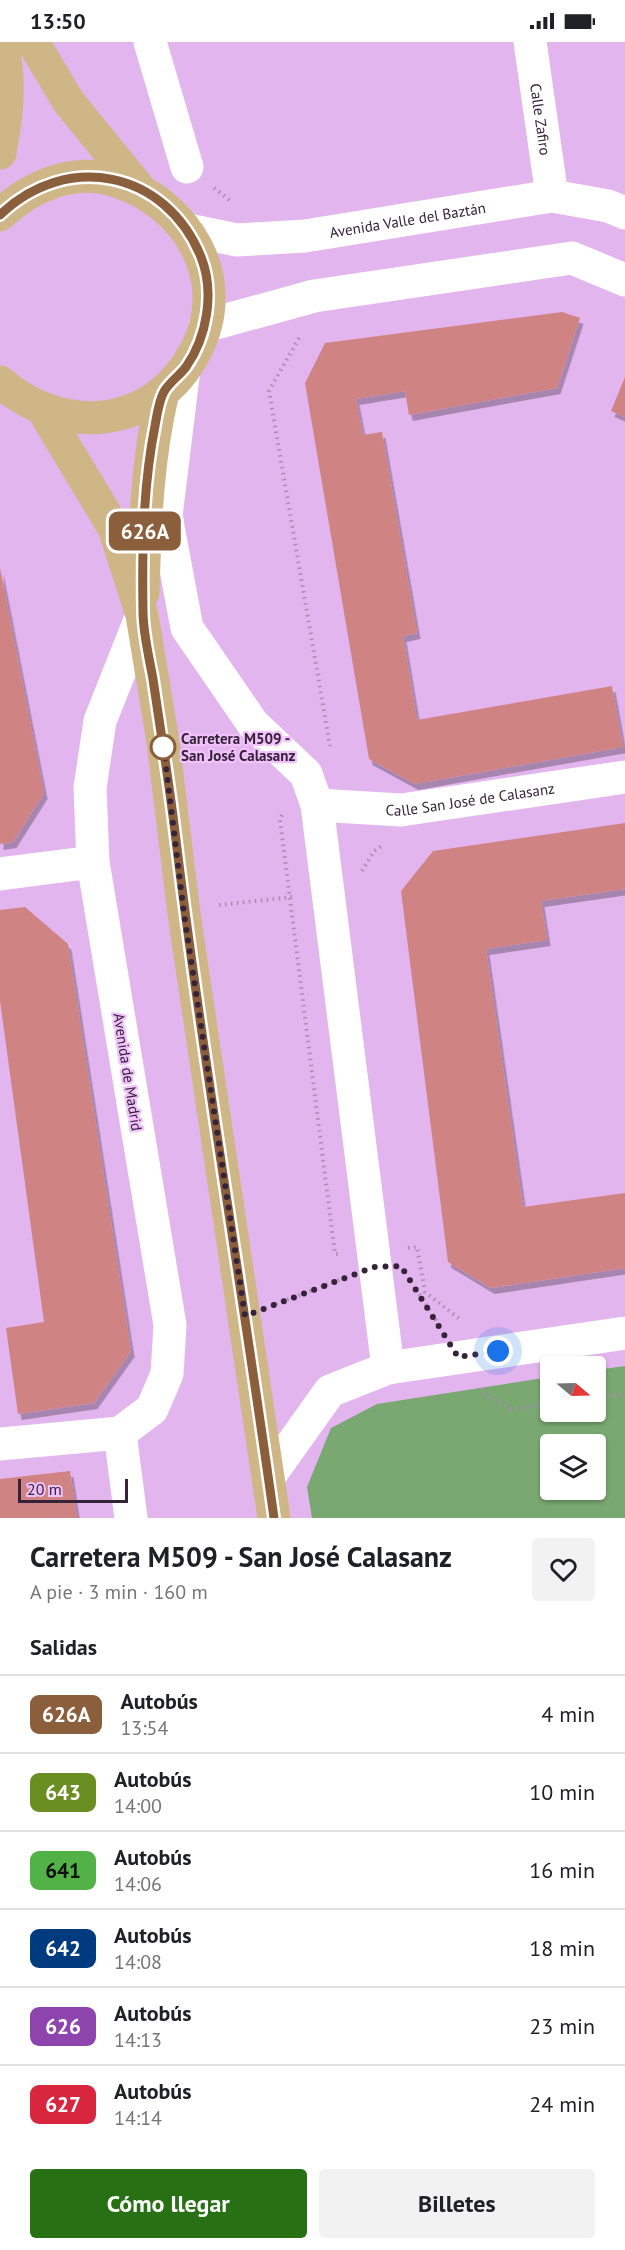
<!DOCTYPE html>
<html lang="es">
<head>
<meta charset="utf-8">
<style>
  body { margin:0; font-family:"PT Sans",sans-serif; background:#f2f2f2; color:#202124; height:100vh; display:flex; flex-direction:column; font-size:22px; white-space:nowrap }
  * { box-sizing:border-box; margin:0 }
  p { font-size:20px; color:#757577 }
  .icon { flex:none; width:33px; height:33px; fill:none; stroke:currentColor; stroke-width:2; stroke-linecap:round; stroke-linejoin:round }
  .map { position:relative; height:1476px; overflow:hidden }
  .panel { display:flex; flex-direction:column; background:#fff; flex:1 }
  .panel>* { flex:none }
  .badge { padding:0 12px; border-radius:9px; font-size:21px; line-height:39px }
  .needle { width:39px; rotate:109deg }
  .buttons { position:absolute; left:540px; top:1314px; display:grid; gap:12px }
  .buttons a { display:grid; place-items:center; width:66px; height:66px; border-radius:6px; background:#fff; box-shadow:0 2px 4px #0004; font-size:30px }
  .scale { position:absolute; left:18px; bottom:15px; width:110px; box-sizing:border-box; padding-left:6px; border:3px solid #352339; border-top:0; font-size:16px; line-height:21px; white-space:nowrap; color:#352339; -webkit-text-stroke:4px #f1c1fb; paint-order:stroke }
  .you { position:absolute; width:30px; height:30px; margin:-15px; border:4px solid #fff; border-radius:50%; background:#1a73e8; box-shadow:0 0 0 9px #1a73e833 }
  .map>.badge { position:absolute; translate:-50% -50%; box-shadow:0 0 0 3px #fff }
  h2 { padding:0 30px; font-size:22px; line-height:54px }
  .round { display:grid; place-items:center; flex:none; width:63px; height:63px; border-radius:6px; background:#f2f2f2 }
  .head { display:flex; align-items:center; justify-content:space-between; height:102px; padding:0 30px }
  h1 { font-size:28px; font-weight:600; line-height:45px }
  .primary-button { display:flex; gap:12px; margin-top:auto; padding:12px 30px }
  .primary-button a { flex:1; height:69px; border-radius:6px; background:#277114; color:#fff; font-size:24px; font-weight:600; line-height:69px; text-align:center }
  .primary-button a+a { background:#f2f2f2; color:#202124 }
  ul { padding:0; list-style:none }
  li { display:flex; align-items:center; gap:18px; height:78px; padding:0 30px; border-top:2px solid #e0e0e0 }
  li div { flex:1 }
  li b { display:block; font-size:22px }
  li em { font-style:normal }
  li .badge { min-width:66px; font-weight:700; text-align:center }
  .status { display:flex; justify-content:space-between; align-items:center; height:42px; padding:0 30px; background:#fff; direction:ltr }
  .status svg { height:16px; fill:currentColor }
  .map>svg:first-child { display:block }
  .green { fill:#7aa871; fill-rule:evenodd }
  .building { fill:#cf8483; filter:url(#shadow) }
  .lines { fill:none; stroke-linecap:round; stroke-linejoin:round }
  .path { stroke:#ae89b7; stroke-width:4; stroke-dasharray:1.5 4.5; stroke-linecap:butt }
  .minor { stroke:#fff; stroke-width:33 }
  .major { stroke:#cfb687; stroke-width:33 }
  .line-casing { stroke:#fff; stroke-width:14 }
  .line { stroke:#8b5e3c; stroke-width:9 }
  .walk { stroke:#352339; stroke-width:6; stroke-dasharray:0 10.8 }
  .stop-dot { fill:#fff; stroke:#8b5e3c; stroke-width:3 }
  .labels { text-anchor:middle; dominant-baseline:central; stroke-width:4.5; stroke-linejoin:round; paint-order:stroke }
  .street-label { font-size:15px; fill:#352339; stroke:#f1c1fb }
  .stop-label { font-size:15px; font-weight:bold; fill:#352339; stroke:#f1c1fb; text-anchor:start }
</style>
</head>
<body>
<div class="status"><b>13:50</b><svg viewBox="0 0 49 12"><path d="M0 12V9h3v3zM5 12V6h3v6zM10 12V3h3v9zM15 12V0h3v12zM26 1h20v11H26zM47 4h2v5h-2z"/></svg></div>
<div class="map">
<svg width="625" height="1476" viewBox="0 0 625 1476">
  <defs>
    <filter id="shadow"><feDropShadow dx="3.5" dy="6" stdDeviation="0" flood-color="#0004"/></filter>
  </defs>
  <rect width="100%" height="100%" fill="#e3b5ee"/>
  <path class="green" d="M625,1324v152h-313l-5,-31 24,-59 46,-24 173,-27v35h46v-42zM550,1402h46v46h-46z"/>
  <g class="building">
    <path d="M562,270l18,6 -23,70 -148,27 -4,-24 -49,8 7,36 19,-3 35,201 -14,3 14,84 195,-34 11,61 -208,37 -46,-25 -64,-376 20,-40z"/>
    <path d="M625,335v40l-14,-6z"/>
    <path d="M0,526l44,225 -31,49 -13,2z"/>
    <path d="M625,781v66l-84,12 6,39 -61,9 37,258 102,-14v75l-134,20 -43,-26 -47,-371 32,-40z"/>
    <path d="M25,865l43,37 63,407 -37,52 -76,11 -12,-86 38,-6 -44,-321v-91z"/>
    <path d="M70,1429l7,47h-77v-39z"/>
  </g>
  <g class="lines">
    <g class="path">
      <path d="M214,146l18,14"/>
      <path d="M299,296l-30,53 61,355"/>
      <path d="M282,773l-2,5 55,434h3"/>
      <path d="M362,829l12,-20 9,-6"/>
      <path d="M219,863l73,-8"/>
      <path d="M408,1206l9,-1 8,45 36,28"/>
      <path d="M416,1247l23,36"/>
      <path d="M276,1262l66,-25"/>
      <path d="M482,1346l1,5 28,16 39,-5"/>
      <path d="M596,1356l29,-4"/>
    </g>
    <g class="minor">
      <path d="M150,0l37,125"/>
      <path id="s1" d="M530,0l22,154"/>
      <path id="s2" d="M188,188l49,10 68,-4 247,-40 56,10 17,7"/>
      <path d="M205,284l109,-30 258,-38 53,22"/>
      <path d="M184,327l-18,147 21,112 66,96 53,50 11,31 71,563"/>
      <path id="s3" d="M317,763l84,5 224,-33"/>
      <path d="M0,832l93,-12"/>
      <path d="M120,1391l32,-24 15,-35 3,-49 -77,-463 -3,-74 10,-67 42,-106"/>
      <path d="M120,1391l11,85"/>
      <path d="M0,1402l120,-11"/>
      <path d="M268,1436l62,-87 58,-23 237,-35"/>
    </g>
    <g class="major">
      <path d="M33,0l35,59 70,86"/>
      <path d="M0,111c7,-36 11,-74 2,-111"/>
      <path d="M0,173c30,-29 74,-48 116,-34 71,22 117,98 80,169 -41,80 -132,87 -196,32"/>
      <path d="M43,368l71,118 28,87 21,127 21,172 90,604"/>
      <path d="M143,551c2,-69 4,-134 20,-201"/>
    </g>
  </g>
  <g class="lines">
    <g class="line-casing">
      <path id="line" d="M0,173c66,-64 166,-45 201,42 14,35 6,80 -15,110 -6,8 -15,14 -21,23 -6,9 -8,25 -10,36 -12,60 -13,124 -12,185 0,22 6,46 10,68 7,48 15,97 21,145 28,232 68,462 100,694"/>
    </g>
    <use href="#line" class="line"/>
    <path class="walk" d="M163,705v-5l21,172 61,402 129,-49 27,-1 57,91 40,-6"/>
  </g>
  <circle class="stop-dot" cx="163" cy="705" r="12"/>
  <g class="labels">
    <g class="street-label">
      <text stroke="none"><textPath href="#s1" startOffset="78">Calle Zafiro</textPath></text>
      <text stroke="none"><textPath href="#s2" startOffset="222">Avenida Valle del Baztán</textPath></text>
      <text stroke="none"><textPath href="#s3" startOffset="154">Calle San José de Calasanz</textPath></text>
      <text transform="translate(128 1030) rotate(81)">Avenida de Madrid</text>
    </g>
    <g class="stop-label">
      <text x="181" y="696">Carretera M509 -<tspan x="181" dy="17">San José Calasanz</tspan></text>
    </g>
  </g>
</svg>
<div class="buttons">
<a><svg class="needle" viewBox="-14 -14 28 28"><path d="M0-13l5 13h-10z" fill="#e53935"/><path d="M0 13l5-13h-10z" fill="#757577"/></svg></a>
<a><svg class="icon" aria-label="layers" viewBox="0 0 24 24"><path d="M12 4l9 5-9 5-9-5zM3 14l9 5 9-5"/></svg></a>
</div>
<div class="scale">20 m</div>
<div class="you" style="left:498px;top:1309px"></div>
<b class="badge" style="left:145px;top:489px;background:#8b5e3c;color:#fff">626A</b>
</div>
<section class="panel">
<div class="head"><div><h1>Carretera M509 - San José Calasanz</h1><p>A pie · 3 min · 160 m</p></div><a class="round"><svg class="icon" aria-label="heart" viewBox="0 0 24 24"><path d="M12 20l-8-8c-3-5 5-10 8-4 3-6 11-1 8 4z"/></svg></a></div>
<h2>Salidas</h2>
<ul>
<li><span class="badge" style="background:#8b5e3c;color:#fff">626A</span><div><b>Autobús</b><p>13:54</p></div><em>4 min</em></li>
<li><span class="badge" style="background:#6b8e23;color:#fff">643</span><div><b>Autobús</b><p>14:00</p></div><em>10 min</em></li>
<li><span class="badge" style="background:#53b247;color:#111">641</span><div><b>Autobús</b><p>14:06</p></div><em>16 min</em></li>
<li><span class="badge" style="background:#003b80;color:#fff">642</span><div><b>Autobús</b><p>14:08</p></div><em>18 min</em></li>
<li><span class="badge" style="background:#8e44ad;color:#fff">626</span><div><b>Autobús</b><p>14:13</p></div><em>23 min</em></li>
<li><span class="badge" style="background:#d7263d;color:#fff">627</span><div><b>Autobús</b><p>14:14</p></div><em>24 min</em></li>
</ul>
<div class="primary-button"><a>Cómo llegar</a><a>Billetes</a></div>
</section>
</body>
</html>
